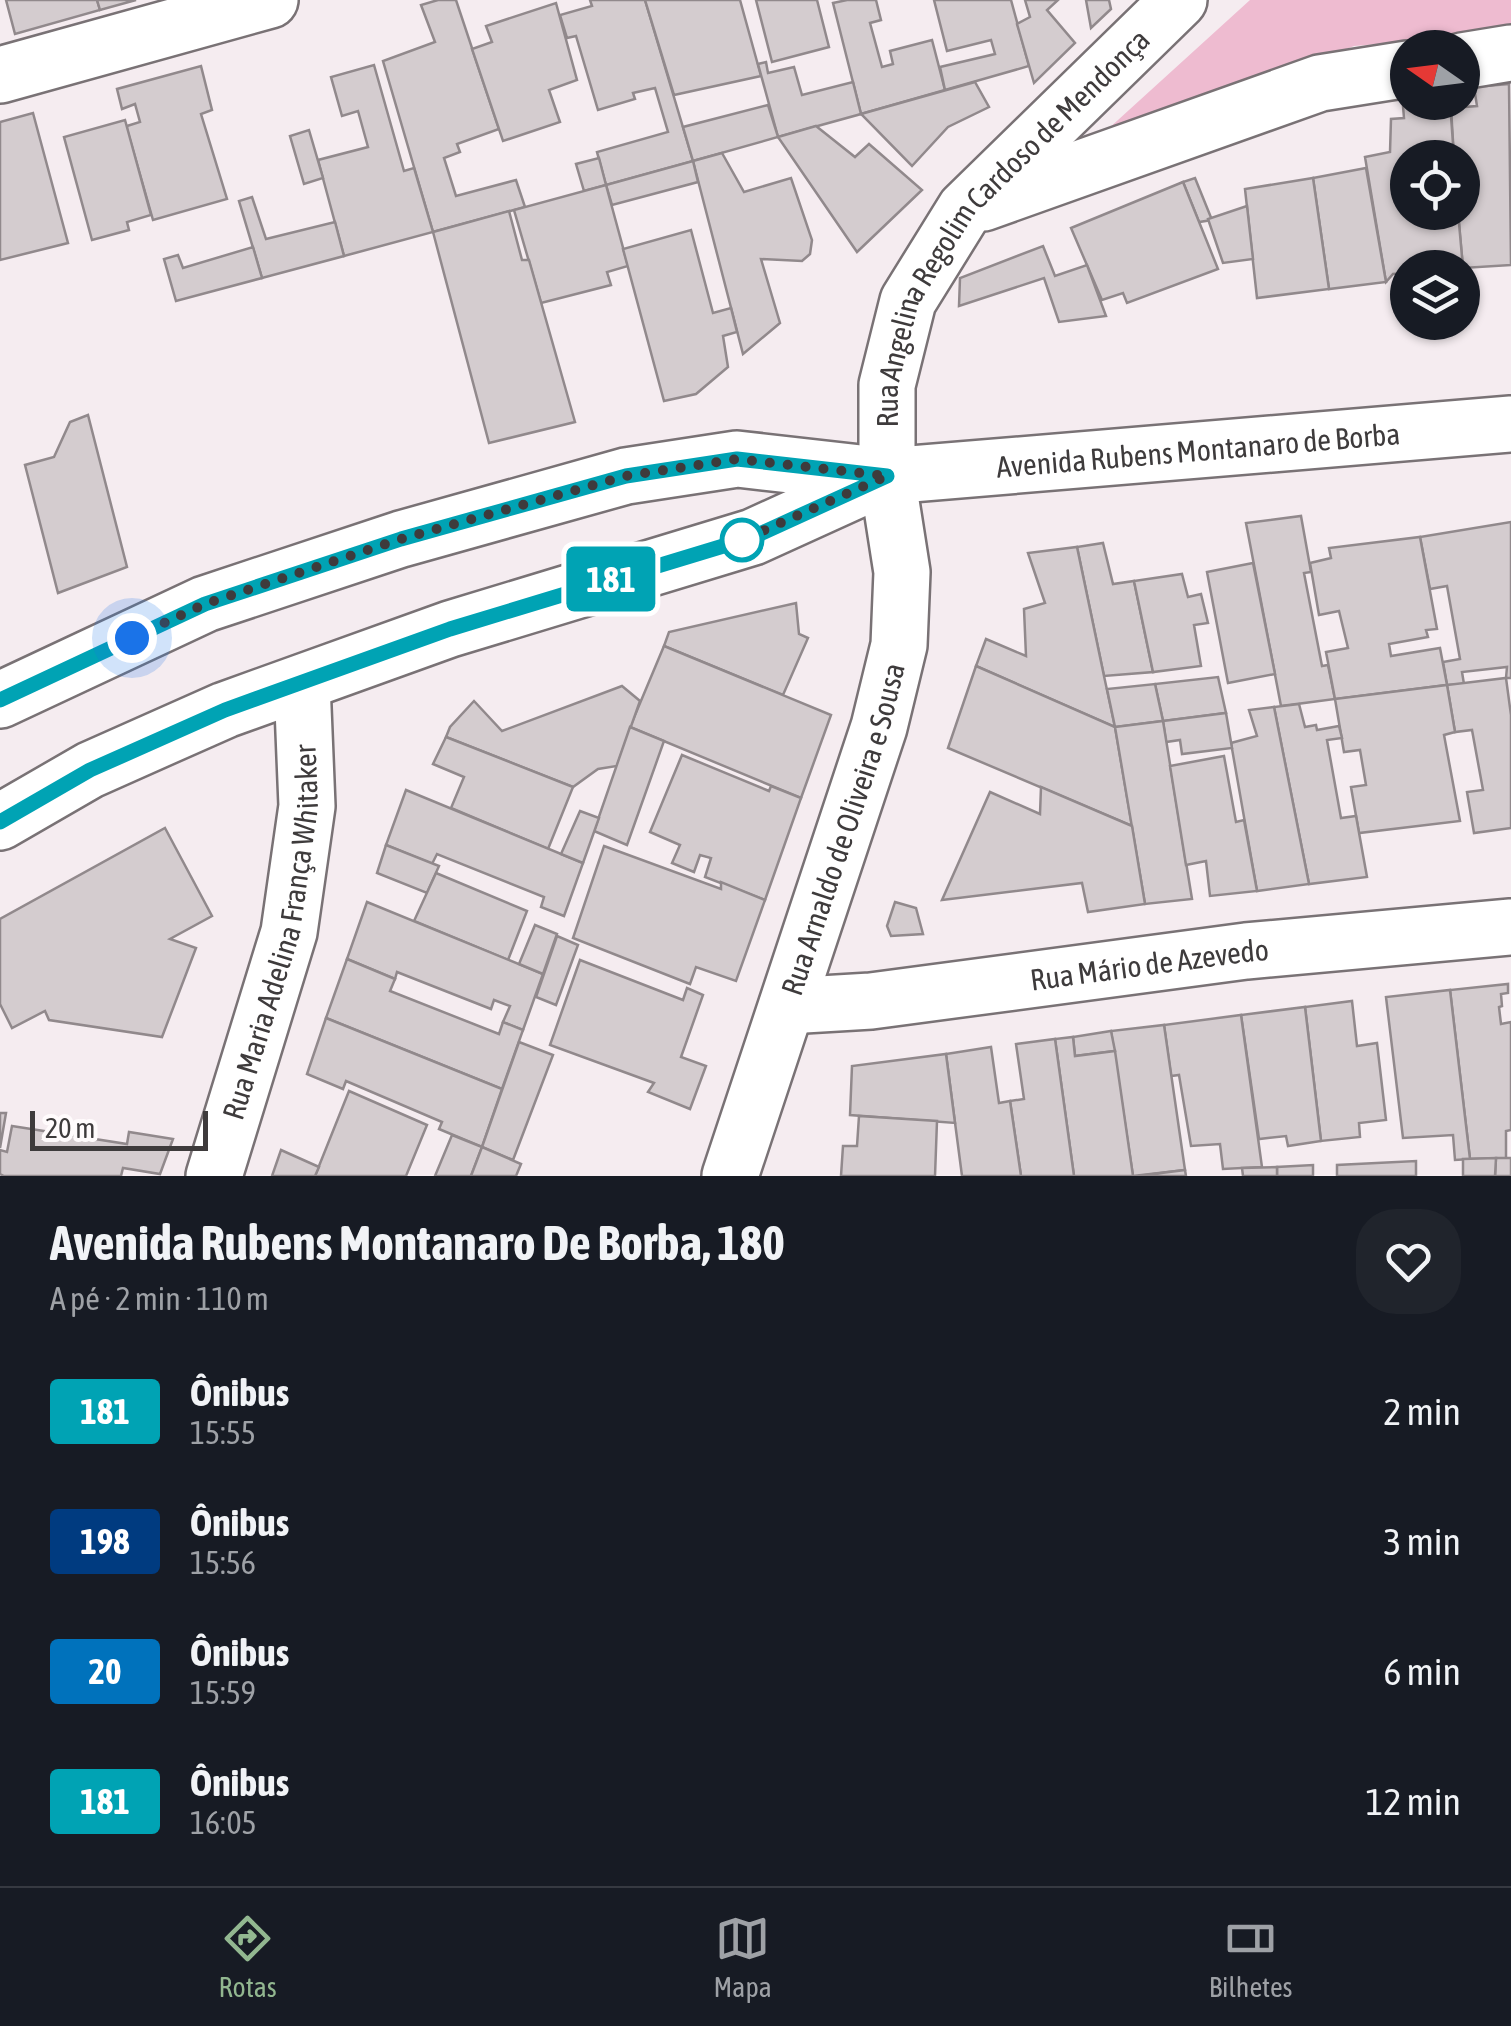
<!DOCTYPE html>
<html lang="pt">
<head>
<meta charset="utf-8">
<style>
  body { margin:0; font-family:"Asap Condensed",sans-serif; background:#20242c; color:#f1f3f6; height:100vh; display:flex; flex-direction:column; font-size:38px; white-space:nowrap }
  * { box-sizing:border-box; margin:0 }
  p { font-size:32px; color:#9ea1a6 }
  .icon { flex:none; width:55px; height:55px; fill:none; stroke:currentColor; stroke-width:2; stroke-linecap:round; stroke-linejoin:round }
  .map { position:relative; height:1176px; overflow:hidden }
  .details { display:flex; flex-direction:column; background:#171b24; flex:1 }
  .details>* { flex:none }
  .badge { padding:0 20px; border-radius:8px; font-size:35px; line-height:65px }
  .needle { width:65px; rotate:284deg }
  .fabs { position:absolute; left:1390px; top:30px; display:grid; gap:20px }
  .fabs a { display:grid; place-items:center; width:90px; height:90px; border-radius:50%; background:#171b24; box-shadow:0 2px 8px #0004; font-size:50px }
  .scale { position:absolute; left:30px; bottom:25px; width:178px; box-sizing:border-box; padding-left:10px; border:5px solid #3e3b3c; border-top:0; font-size:28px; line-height:35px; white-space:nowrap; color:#3e3b3c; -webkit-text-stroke:8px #fffbfc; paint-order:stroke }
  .you { position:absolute; width:50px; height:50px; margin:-25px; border:8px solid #fff; border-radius:50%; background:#1a73e8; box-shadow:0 0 0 15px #1a73e833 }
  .map>.badge { position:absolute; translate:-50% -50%; box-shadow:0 0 0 5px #fff }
  .round { display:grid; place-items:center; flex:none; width:105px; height:105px; border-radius:40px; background:#20242c }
  .head { display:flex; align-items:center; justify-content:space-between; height:170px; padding:0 50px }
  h1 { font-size:48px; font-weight:700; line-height:75px }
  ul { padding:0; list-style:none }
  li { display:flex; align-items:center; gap:30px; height:130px; padding:0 50px }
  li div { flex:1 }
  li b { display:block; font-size:38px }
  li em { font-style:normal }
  li .badge { min-width:110px; font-weight:700; text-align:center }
  .tab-bar { display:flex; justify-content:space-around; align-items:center; height:140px; border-top:2px solid #363941; background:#171b24; font-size:28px; color:#9ea1a6 }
  .tab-bar a { display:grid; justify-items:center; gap:5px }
  .tab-bar .on { color:#92b790 }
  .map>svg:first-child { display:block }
  .green { fill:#eebbd0 }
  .building { fill:#d4cccf; stroke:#91898c; stroke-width:2.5 }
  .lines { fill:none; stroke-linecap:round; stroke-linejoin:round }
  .minor-casing { stroke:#797275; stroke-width:60 }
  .tertiary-casing { stroke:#797275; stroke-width:60 }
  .minor { stroke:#fff; stroke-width:55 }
  .tertiary { stroke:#fff; stroke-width:55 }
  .line-casing { stroke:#fff; stroke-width:22 }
  .line { stroke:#00a3b4; stroke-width:15 }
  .walk { stroke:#3e3b3c; stroke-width:10; stroke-dasharray:0 18 }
  .stop-dot { fill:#fff; stroke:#00a3b4; stroke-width:5 }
  .labels { text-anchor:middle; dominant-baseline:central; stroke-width:10; stroke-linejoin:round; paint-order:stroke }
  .street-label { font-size:30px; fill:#3e3b3c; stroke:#fffbfc }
</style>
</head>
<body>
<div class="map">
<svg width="1511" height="1176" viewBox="0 0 1511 1176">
  <rect width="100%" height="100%" fill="#f5ecf0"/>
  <path class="green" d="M1250,0h261v33l-157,13 -269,104z"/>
  <g class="building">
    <path d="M6,0h91l3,10 -85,24z"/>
    <path d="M97,0h39l-36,10z"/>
    <path d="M438,0h18l43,129 -42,15 3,8 -16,6 12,38 60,-16 9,27 -92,25 -50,-171 52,-19 -14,-37z"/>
    <path d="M590,0h55l48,161 -87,24 -9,-33 71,-20 -13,-44 -22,5 2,6 -37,11 -22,-74 -9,2 -7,-23 32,-9z"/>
    <path d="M645,0h95l21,76 -87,19z"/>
    <path d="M756,0h61l12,47 -57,15z"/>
    <path d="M847,0h29l5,20 -11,3 12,44 11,-3 -3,-13 42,-11 13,50 -84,24 -28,-111z"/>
    <path d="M934,0h77l18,66 -84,24 -5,-23 55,-13 -4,-14 -44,11z"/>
    <path d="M1025,0h33l-11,10 28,33 -41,40 -17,-59 13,-7z"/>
    <path d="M1086,0h23l2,9 -20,19z"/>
    <path d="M556,3l21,77 -28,10 11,32 -57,19 -31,-92 20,-7 -6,-16z"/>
    <path d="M766,62l2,11 26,-6 8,28 51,-13 8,32 -83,23 -20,-73z"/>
    <path d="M374,65l30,106 10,-3 19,64 -89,24 -26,-96 50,-13 -10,-36 -16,5 -11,-39z"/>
    <path d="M201,66l11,44 -11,4 26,85 -74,21 -26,-91v-3l13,-4 -5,-18 -13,5 -5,-20z"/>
    <path d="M975,82l14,25 -41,20 -36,39 -51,-52z"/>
    <path d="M1509,84l2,181 -48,3 -5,-56h4v-54h-8l-3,-50 26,-2 -3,-19z"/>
    <path d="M1402,94h6v8h42l4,56h-46v54h50l5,56h-55v5l-15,1 -7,8 -21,-125 25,-5 1,-33 13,-1z"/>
    <path d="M768,105l10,32 -85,24 -10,-34z"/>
    <path d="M33,113l35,130 -68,17v-138z"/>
    <path d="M125,120l26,95 -24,7 2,8 -37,10 -28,-103z"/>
    <path d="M816,126l39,31 14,-13 53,46 -65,62 -79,-115z"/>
    <path d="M309,130l14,48 -19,6 -14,-48z"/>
    <path d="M722,153l22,39 47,-14 21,62 -2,14 -8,7 -41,-2 19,64 -37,31 -50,-193z"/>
    <path d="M599,158l7,27 -22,6 -8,-27z"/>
    <path d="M693,161l5,21 -86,23 -6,-20z"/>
    <path d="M1366,168l20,114 -57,7 -16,-111z"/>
    <path d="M1195,178l17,42 -13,2 -16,-40z"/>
    <path d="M1313,178l16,111 -72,9 -12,-109z"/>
    <path d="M1183,182l35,87 -91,34 -4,-10 -21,7 -31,-72z"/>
    <path d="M606,185l22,81 -21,6 4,13 -70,18 -27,-93z"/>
    <path d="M252,197l14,42 69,-17 9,34 -82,22 -23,-77z"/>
    <path d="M1247,206l6,53 -30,4 -15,-44z"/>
    <path d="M509,211l13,49h7l46,162 -86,21 -56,-211z"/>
    <path d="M691,230l22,83 18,-5 6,24 -14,4 5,31 -32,27 -32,7 -41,-152z"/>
    <path d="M1043,246l12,30 32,-11 19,51 -47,6 -15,-44 -85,28 1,-28z"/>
    <path d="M253,247l9,31 -86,23 -12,-42 14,-4 5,13z"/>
    <path d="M88,415l39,152 -69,26 -33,-128 29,-8 16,-35z"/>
    <path d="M1301,516l10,56 -7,1 18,93 6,-1 7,34 -54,7 -35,-183z"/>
    <path d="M1511,522v156h-5l1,-11 -45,5 2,12 -17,1 -4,-23 17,-3 -13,-73 -17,3 -10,-52z"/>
    <path d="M1420,537l17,92 -11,1 2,7 -39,7 2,12 49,-8 7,37 -112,14 -9,-47 22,-4 -9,-37 -20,4 -9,-52 21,-5 -2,-10z"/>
    <path d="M1103,543l10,41 21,-3 19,91 -49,4 -27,-129z"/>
    <path d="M1077,547l27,129 11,51 -139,-61 10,-27 40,17 -2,-47 21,-6 -17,-50z"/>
    <path d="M1253,563l22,111 -47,9 -21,-111z"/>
    <path d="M1182,574l6,23 13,-3 7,29 -14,2 7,41 -48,6 -19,-91z"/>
    <path d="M796,603l3,31 9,4 -25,57 -119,-49 5,-14z"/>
    <path d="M664,646l167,69 -30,83 -171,-71z"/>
    <path d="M976,666l139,61 17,99 -184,-78z"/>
    <path d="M1218,677l8,36 -63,8 -8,-37z"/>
    <path d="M1506,678l5,37v113l-37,5 -7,-41 16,-2 -11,-60 -17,2 -8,-47z"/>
    <path d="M1155,684l8,37 -48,6 -8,-38z"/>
    <path d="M1447,685l8,47 -11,3 16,86 -101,12 -8,-46 15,-2 -6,-35 -16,2 -9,-53z"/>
    <path d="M622,686l18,15 -23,65 -19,3 -25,18 -127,-50 4,-10 24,-26 28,30z"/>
    <path d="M1299,704l6,23 11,-2 1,5 22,-4 3,12 -15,2 14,78 15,-2 11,61 -58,7 -35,-177z"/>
    <path d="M1274,707l35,177 -52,7 -26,-148 26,-7 -8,-26z"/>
    <path d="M1226,713l6,35 -50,6 -2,-14 -14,2 -3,-21z"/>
    <path d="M1163,721l29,178 -47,5 -30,-177z"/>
    <path d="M630,727l34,14 -37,104 -33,-14z"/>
    <path d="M446,737l127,50 -25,62 -97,-41 13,-31 -31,-13z"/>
    <path d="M682,755l87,36 2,-5 30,12 -36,102 -60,-23 6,-19 -11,-3 -6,17 -22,-9 8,-18 -30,-13z"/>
    <path d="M1224,756l12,66 8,-2 13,71 -47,5 -4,-35 -20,4 -16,-99z"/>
    <path d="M1041,787l91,39 13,78 -57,8 -6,-29 -140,17 48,-108 50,22z"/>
    <path d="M406,790l177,73 -19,53 -23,-9 3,-10 -107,-43 -5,10 -46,-19z"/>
    <path d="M580,811l19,7 -16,45 -22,-9z"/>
    <path d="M165,828l47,88 -42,23 26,9 -34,89 -113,-17 -4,-9 -33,17 -12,-24v-85z"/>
    <path d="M386,845l53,21 -12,27 -50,-20z"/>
    <path d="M604,846l117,43v-7l44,18 -29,81 -40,-14 -6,17 -117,-46z"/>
    <path d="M436,873l91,38 -19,49 -94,-39z"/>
    <path d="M367,902l176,72 -20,56 -20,-8 7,-16 -16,-6 -3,9 -94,-37 -2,7 -48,-20z"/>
    <path d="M895,902l21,6 7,26 -32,2 -4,-10z"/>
    <path d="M535,925l22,9 -14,40 -24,-10z"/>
    <path d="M557,936l21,9 -22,60 -20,-8z"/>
    <path d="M347,959l48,20 -5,12 109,43 4,-12 20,8 -21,59 -176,-71z"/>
    <path d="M580,960l103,40 4,-12 16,7 -22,62 25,9 -16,43 -42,-17 6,-9 -104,-38z"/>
    <path d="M1508,984v9l-7,1 1,12 -3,1 2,17 10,-2v108l-5,1v27l-36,1 -20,-169z"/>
    <path d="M1450,990l20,169 -15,1 -2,-25 -50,3 -17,-141z"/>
    <path d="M1352,1001l5,45 20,-3 9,77 -27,3 1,14 -39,4 -16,-134z"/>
    <path d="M1305,1007l16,134 -33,5 -2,-10 -27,3 -18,-124z"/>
    <path d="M1241,1015l21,152 -39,2 -3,-25 -29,2 -12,-71 -8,1 -7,-51z"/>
    <path d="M326,1018l176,71 -20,58 -43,-18 3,-7 -96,-41 -3,8 -36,-15z"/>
    <path d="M1164,1025l21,145 -52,6 -22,-145z"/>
    <path d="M1111,1031l4,20 -40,5 -2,-19z"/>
    <path d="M1073,1037l2,19 40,-5 18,125h-59l-19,-137z"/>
    <path d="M1055,1039l19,137h-53l-11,-75 14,-2 -8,-55z"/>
    <path d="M519,1042l34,13 -40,105 -31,-13z"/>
    <path d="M991,1047l8,56 11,-2 11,75h-59l-16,-122z"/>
    <path d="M946,1054l9,69 -105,-8 2,-49z"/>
    <path d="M349,1091l78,34 -21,51h-91z"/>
    <path d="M0,1113h6l-6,35z"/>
    <path d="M859,1116l78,5 -2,55h-94l2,-30h14z"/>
    <path d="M12,1126l115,18 2,-12 44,7 -13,35 -37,-6 -2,8h-117l-4,-2v-24l7,2z"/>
    <path d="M452,1135l30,12 -11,29h-36z"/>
    <path d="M482,1147l39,17 -5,12h-45z"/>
    <path d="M281,1150l38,17 -4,9h-43z"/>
    <path d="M1496,1158h15v18h-16z"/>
    <path d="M1496,1158l-1,18h-32v-17z"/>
    <path d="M1416,1161v15h-79v-11z"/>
    <path d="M1313,1165v11h-36v-9z"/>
    <path d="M1277,1167v9h-34l-1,-8z"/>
    <path d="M1185,1170l1,6h-48z"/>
  </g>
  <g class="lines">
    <g class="minor-casing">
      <g id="minor">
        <path d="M1462,61l49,-8"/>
        <path d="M0,75l270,-75"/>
        <path d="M983,203l337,-120 88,-14"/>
        <path id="s1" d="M787,1006l84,-5 375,-50 265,-24"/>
        <path id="s2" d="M214,1176l75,-244 18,-126 -5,-123"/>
        <path id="s3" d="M730,1176l149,-449 20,-82 3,-73 -15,-96v-91l21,-84 57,-92 214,-209"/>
      </g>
    </g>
    <g class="tertiary-casing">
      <g id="tertiary">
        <path id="s4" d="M0,700l205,-96 196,-65 225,-63 111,-17 150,17 624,-52"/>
        <path d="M0,822l90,-52 135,-60 225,-81 303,-92 134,-61"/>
      </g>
    </g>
    <use href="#minor" class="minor"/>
    <use href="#tertiary" class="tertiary"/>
  </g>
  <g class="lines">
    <g class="line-casing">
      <path id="line" d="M0,700l205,-96 196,-65 225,-63 111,-17 150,17 -134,61 -303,92 -225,81 -135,60 -90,52"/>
    </g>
    <use href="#line" class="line"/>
    <path class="walk" d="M132,638l73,-34 196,-65 225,-63 111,-17 150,17 -145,64"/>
  </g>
  <circle class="stop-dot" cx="742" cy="540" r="20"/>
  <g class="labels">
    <g class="street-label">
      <text stroke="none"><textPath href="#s3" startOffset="1020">Rua Angelina Regolim Cardoso de Mendonça</textPath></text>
      <text stroke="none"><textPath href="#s4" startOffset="1242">Avenida Rubens Montanaro de Borba</textPath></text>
      <text stroke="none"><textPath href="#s3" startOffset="365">Rua Arnaldo de Oliveira e Sousa</textPath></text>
      <text stroke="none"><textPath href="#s2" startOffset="252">Rua Maria Adelina França Whitaker</textPath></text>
      <text stroke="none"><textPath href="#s1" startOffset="365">Rua Mário de Azevedo</textPath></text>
    </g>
  </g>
</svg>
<div class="fabs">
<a><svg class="needle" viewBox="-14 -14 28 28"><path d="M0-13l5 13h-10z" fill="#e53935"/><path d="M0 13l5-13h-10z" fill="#9ea1a6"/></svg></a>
<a><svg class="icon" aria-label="locate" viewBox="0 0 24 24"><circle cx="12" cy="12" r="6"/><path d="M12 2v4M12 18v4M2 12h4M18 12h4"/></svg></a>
<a><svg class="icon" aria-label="layers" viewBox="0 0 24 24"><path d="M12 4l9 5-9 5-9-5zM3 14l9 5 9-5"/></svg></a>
</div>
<div class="scale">20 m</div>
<div class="you" style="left:132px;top:638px"></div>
<b class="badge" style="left:611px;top:579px;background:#00a3b4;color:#fff">181</b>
</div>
<section class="details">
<div class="head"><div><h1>Avenida Rubens Montanaro De Borba, 180</h1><p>A pé · 2 min · 110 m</p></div><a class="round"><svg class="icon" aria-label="heart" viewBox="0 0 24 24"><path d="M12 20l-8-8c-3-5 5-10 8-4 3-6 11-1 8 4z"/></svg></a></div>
<ul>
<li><span class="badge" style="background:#00a3b4;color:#fff">181</span><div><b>Ônibus</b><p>15:55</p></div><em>2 min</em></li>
<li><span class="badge" style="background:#003b80;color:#fff">198</span><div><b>Ônibus</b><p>15:56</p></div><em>3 min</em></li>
<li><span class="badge" style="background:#0072bc;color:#fff">20</span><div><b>Ônibus</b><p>15:59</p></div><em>6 min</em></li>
<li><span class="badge" style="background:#00a3b4;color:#fff">181</span><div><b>Ônibus</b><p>16:05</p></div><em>12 min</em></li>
</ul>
</section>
<nav class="tab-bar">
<a class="on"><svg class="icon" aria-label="directions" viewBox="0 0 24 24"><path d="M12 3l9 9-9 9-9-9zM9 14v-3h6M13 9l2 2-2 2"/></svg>Rotas</a>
<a><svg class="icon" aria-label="map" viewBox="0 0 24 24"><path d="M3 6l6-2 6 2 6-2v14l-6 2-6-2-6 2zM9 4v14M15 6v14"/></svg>Mapa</a>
<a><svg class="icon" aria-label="tickets" viewBox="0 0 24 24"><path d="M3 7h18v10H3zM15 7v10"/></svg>Bilhetes</a>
</nav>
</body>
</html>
